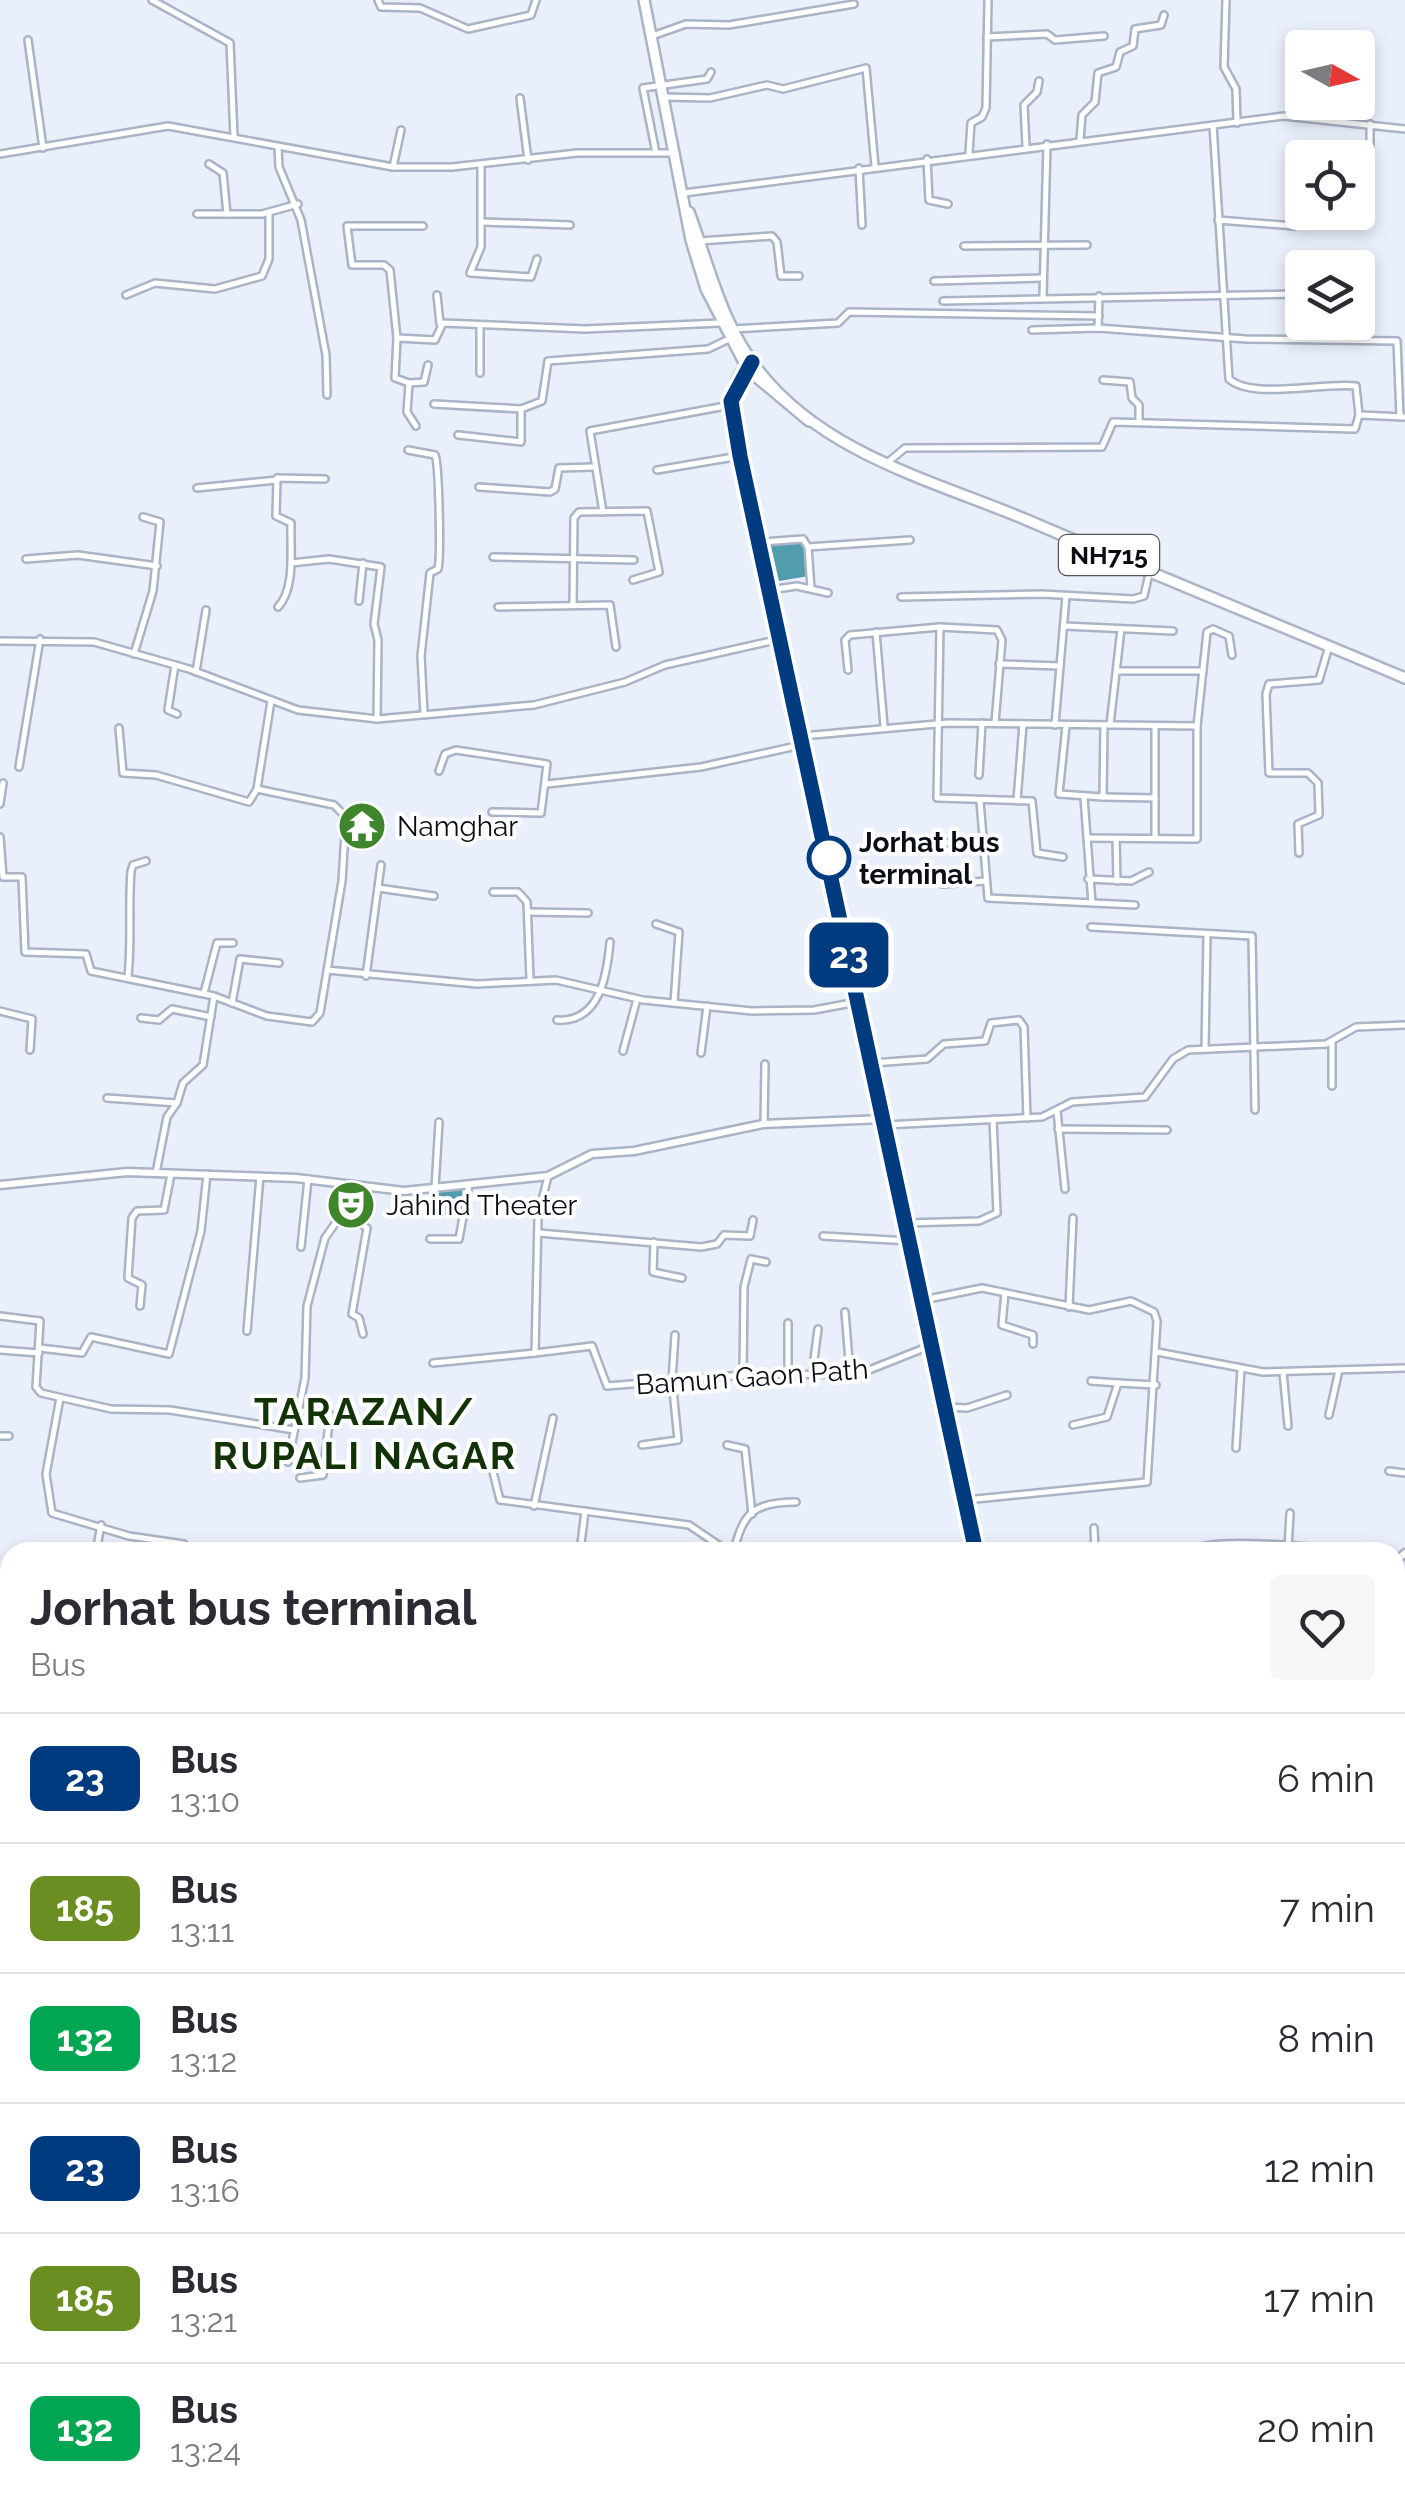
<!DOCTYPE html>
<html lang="en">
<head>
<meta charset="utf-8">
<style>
  body { margin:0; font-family:Raleway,sans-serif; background:#f7f7f7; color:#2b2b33; height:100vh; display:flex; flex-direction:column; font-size:38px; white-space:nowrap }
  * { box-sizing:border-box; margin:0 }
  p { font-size:32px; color:#7c7c81 }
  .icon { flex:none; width:55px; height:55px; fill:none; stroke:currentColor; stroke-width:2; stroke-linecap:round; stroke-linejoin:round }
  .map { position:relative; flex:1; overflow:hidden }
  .sheet { position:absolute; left:0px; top:1542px; width:1405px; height:972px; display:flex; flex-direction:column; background:#fff; border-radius:30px 30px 0 0; box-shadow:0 5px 15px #0003 }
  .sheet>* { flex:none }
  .badge { padding:0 20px; border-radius:15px; font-size:35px; line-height:65px }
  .needle { width:65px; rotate:98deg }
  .tools { position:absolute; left:1285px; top:30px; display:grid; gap:20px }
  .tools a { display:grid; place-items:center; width:90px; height:90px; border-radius:10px; background:#fff; box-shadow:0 5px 15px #0003; font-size:50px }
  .map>.badge { position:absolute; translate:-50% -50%; box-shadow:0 0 0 5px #fff }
  .round { display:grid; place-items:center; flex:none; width:105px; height:105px; border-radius:10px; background:#f7f7f7 }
  .headline { display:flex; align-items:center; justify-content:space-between; height:170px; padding:0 30px }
  h1 { font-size:48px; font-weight:700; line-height:75px }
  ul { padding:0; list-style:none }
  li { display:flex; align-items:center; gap:30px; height:130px; padding:0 30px; border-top:2px solid #e1e1e2 }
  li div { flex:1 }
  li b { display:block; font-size:38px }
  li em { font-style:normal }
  li .badge { min-width:110px; font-weight:700; text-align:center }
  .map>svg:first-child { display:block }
  .built { fill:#d4e4fe }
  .green { fill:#e6ccfb }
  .water { fill:#529dad }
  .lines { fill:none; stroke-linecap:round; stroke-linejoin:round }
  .street-casing { stroke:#a9b4c7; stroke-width:10 }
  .secondary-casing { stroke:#a9b4c7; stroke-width:11 }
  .primary-casing { stroke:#a9b4c7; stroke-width:12 }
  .highway-casing { stroke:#a9b4c7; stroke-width:14 }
  .street { stroke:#fff; stroke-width:5 }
  .secondary { stroke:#fff; stroke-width:6 }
  .primary { stroke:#fff; stroke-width:8 }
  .highway { stroke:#fff; stroke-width:9 }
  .line-casing { stroke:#fff; stroke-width:22 }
  .line { stroke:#003b80; stroke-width:15 }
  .stop-dot { fill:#fff; stroke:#003b80; stroke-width:5 }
  .labels { text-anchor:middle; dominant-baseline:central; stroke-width:8; stroke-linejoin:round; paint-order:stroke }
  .shield { fill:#fff; stroke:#54565a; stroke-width:2.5 }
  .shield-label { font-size:25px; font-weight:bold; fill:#0a0e14 }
  .poi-label { font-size:28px; fill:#0a0e14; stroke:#fff; text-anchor:start }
  .stop-label { font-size:28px; font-weight:bold; fill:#0a0e14; stroke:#fff; text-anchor:start }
  .street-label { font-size:28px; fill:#0a0e14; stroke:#fff }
  .district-label { font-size:38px; font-weight:bold; letter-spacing:2.5px; fill:#113307; stroke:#fff }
</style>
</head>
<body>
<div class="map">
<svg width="1405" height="2514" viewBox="0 0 1405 2514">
  <rect width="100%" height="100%" fill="#e9f0fc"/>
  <g class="built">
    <path d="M1395,2490h10v24h-172l-1,-9h163z"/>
    <path d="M812,2505h396l1,9h-555l12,-4z"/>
  </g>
  <g class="green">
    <path d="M1127,2505l1,9 -200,-2 186,-7z"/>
    <rect x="1318" y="2505" width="68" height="9"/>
  </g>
  <g class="water">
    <path d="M802,540l7,36 -30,5 -8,-35z"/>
    <path d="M462,1190l1,24 -31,2 -1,-23z"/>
  </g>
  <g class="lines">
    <g class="street-casing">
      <g id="street">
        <path d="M152,0l78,43 4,94"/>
        <path d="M378,0l3,7 39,1 48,21 63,-14 5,-15"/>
        <path d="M1226,0l-2,67 12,22 1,34"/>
        <path d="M652,36l34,-12 43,1 125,-21"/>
        <path d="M987,37l60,-3 8,6 49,-4"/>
        <path d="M28,40l15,108"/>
        <path d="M664,97l46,1 57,-13 16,4 83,-21 9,98"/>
        <path d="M520,98l8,62"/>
        <path d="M1080,140l2,-25 13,-13 3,-29 18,-6 4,-15 13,-6 2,-17 26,-4 3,-10"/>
        <path d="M1026,146l-2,-41 13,-13 2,-11"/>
        <path d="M278,147l1,20 22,53 25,135 1,40"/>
        <path d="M656,153l-13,-65 64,-9 4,-7"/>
        <path d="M969,153l2,-30 11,-6 4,-9 2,-108"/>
        <path d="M0,154l168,-28 225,41h59l125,-14h96"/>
        <path d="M927,159l2,41 19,4"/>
        <path d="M209,164l14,9 4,41"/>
        <path d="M481,166v81l-11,26 61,4 6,-18"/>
        <path d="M393,167l8,-37"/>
        <path d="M859,168l3,57"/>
        <path d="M684,193l600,-77 121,13"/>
        <path d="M197,214h65l36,-10"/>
        <path d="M1360,217l1,-35 9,-14v-44"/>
        <path d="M1218,220l76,6"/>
        <path d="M483,222l87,3"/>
        <path d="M423,226h-76l5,39h32l6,5 7,68 38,2 8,-17 142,6 135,-6"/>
        <path d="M700,241l72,-5 5,6 4,34h18"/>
        <path d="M964,246l123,-1"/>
        <path d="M934,281l108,-3"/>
        <path d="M126,295l29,-12 60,6 47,-13 7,-17v-45"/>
        <path d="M437,295l3,29"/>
        <path d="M1043,296l4,-152"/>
        <path d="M943,301l357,-7"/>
        <path d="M480,326v47"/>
        <path d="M1098,328l1,-32"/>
        <path d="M732,329l106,-6 11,-11 250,4"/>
        <path d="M1032,330l66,-2 148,11 151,2 3,76"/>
        <path d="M397,338l-2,40 14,5 -2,29 9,14"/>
        <path d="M1103,380l27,2 2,16 7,7v16"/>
        <path d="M409,383l15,-1 4,-17"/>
        <path d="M434,404l87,5"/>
        <path d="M1359,415l46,2"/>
        <path d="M458,435l63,7v-33l21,-8 6,-40 160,-12 21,-10"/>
        <path d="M408,450l27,5c4,9 6,101 3,114l-8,4 -9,83 3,58"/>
        <path d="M887,463l18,-15 197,-1 11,-25 242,7 4,-14 -3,-29c-33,-4 -103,14 -127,-7l-16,-254"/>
        <path d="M657,470l83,-14"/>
        <path d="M479,487l71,5 5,-3 4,-21 34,-1"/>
        <path d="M197,488l80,-8"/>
        <path d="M603,512l-13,-81 141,-26"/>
        <path d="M761,542l42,-3 5,8 102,-7"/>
        <path d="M808,547l3,41"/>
        <path d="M493,557l141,3"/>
        <path d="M26,559l52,-4 79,11"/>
        <path d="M291,563l38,-4 52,8 -7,57 4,16 -1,79"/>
        <path d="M769,590l28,-4 31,7"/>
        <path d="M901,597l141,-3 91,5 11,-3 5,-22"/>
        <path d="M359,601l4,-38"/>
        <path d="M573,605l1,-87 5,-6 68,-1 12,61 -26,8"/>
        <path d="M278,607c18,-19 12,-59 13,-84l-15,-7 1,-38 48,1"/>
        <path d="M498,607l112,-2 6,42"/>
        <path d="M1064,626l109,5"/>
        <path d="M940,627l-3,171 95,3 5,52 26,4"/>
        <path d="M876,632l8,94"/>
        <path d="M0,641l94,1 95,27 109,41 79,9 157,-14 91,-23 40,-17 115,-26"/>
        <path d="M134,654l19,-63 7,-69 -17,-5"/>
        <path d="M999,664l61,2"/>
        <path d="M175,665l-7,45 9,4"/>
        <path d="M848,670l-3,-30 5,-5 90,-8 57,3 5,10 -7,83"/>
        <path d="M1117,671h86"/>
        <path d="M196,672l10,-62"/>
        <path d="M1055,725l11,-129"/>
        <path d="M1110,725l11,-96"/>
        <path d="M1066,726l-7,68 44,3 1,-72"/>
        <path d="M119,728l4,45 33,2 93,27 8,-13 14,-88"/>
        <path d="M802,736l146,-13 249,3"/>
        <path d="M19,767l21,-128"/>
        <path d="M439,771l6,-17 11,-4 91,14 -6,49 -49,-1"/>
        <path d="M979,775l3,-52"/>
        <path d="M547,784l154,-17 100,-22"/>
        <path d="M1103,797l52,1"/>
        <path d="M1084,798l8,105"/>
        <path d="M980,801l8,97 147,7"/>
        <path d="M1017,801l6,-77"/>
        <path d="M0,804l3,-21"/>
        <path d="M0,837l3,40h19l3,75 61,2 5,17 123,25"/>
        <path d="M1087,838l110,1v-113l10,-94 6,-3 16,7 3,19"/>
        <path d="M1155,838v-112"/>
        <path d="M1116,839l1,42"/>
        <path d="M926,844l56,-3"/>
        <path d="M1299,853l-1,-29 21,-9 -1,-32 -10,-10h-39l-3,-79 3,-10 50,-4 10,-34"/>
        <path d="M1088,879l43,2 18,-9"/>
        <path d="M942,884l44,-3"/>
        <path d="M378,888l56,8"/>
        <path d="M493,892h25l9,10 3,77"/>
        <path d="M528,912l60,1"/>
        <path d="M656,924l23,8 -5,71"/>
        <path d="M1091,927l161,9 3,174"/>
        <path d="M327,970l150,14 79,-4 87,20 109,11 62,-1 43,-8"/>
        <path d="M128,976c4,-37 0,-68 3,-105l2,-6 13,-4"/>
        <path d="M366,976l15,-111"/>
        <path d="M204,993l13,-50h16"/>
        <path d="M232,1003l8,-44 39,4"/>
        <path d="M0,1011l32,8 -2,31"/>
        <path d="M141,1018l18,2 13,-11 39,8"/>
        <path d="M557,1020c43,3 50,-45 53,-78"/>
        <path d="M1332,1043v43"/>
        <path d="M1205,1048l2,-112"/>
        <path d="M623,1051l14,-52"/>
        <path d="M701,1053l6,-47"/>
        <path d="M873,1063l54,-4 17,-15 41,-3 6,-18 28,-3 5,7 3,91"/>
        <path d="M107,1098l70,5"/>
        <path d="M1057,1111l8,78"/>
        <path d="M764,1124l1,-60"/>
        <path d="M885,1125l157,-8 30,-15 73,-5 28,-38 15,-9 138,-6 30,-17 49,-2"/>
        <path d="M1058,1129l109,1"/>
        <path d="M156,1173l11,-56 10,-14 6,-20 20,-18 11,-69 53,20 45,6 8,-9 22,-132 4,-64 -12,-12 -77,-16"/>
        <path d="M548,1176l-10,41 -3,136 57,-7 15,40 136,-11 116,-1 73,-29"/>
        <path d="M361,1187l-4,34 10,7 -15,86 7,4 4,16"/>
        <path d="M435,1188l4,-66"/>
        <path d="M906,1223l73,-2 18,-8 -4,-94"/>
        <path d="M539,1233l162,14 16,-3 7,-9 26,1 3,-16"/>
        <path d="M823,1236l86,5"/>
        <path d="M430,1239h29l10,-55"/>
        <path d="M654,1242l-1,30 29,6"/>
        <path d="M301,1247l7,-68"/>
        <path d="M1005,1293l-3,32 31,10v9"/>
        <path d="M923,1300l59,-12 107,22 42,-9 23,11 3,9 -10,161 -181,18"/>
        <path d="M140,1306l2,-21 -14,-7 4,-60 5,-7 27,-1 7,-36"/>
        <path d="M1069,1307l4,-89"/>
        <path d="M845,1312l5,61"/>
        <path d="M0,1316l40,5 -4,66 5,6 70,16 59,1 124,20"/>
        <path d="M788,1323v51"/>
        <path d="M247,1331l13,-155"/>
        <path d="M40,1348l42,5 9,-16 78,17 32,-123 6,-57"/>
        <path d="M0,1350l39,3"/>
        <path d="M1157,1352l106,20 142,-4"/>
        <path d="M433,1363l102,-10"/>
        <path d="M1283,1372l5,54"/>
        <path d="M743,1375l1,-88 7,-28 15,3"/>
        <path d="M812,1375l6,-46"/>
        <path d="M1091,1381l27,2"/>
        <path d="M60,1398l-14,76 6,39 77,23 55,8 4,8"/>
        <path d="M944,1407l23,1 40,-13"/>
        <path d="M300,1411l30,3 -7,61 -23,3"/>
        <path d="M1329,1415l10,-45"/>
        <path d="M1073,1425l34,-8 11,-34 38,2"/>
        <path d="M0,1436h9"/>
        <path d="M642,1445l36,-5 -6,-60 3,-45"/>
        <path d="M727,1445l18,4 7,65"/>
        <path d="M1236,1448l5,-79"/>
        <path d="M288,1462l17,-84 2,-72 18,-68 14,-20 9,-34"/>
        <path d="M492,1468l8,32 189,25 40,27"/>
        <path d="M1389,1471l16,2"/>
        <path d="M534,1506l19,-88"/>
        <path d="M1094,1528l1,24"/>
        <path d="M1288,1549l2,-36"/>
        <path d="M96,1552l5,-27"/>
        <path d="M580,1552l5,-41"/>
        <path d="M734,1552c8,-40 21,-50 62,-50"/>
        <path d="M1188,1552c25,-18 143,-2 178,0"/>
        <path d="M0,1605l10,1"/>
        <path d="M1399,1749l6,51"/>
        <path d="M0,1793l10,-4"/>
        <path d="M1404,1827l1,8"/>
        <path d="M1395,2020l10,-15"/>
        <path d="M1395,2020l10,14"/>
        <path d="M1395,2032l10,15"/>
        <path d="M9,2121l1,45"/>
        <path d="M1395,2254l10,-3"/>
        <path d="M0,2263l10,1"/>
        <path d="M1395,2366l10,-2"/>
        <path d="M0,2405l10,1"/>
        <path d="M1395,2442l5,44"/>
        <path d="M77,2505l1,9"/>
        <path d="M395,2505l19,5 49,-5"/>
        <path d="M1129,2505l1,9"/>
        <path d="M377,2514l1,-9"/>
        <path d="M461,2514l7,-9"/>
      </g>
    </g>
    <g class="secondary-casing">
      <g id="secondary">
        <path d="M0,1185l127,-13 169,6 108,13 144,-15 44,-22 42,-3 129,-27 120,-5"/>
        <path d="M1395,1562l10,-9"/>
        <path d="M1395,2486h10"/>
        <path d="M647,2507l35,-2"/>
      </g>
    </g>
    <g class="primary-casing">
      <g id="primary">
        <path d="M0,2001l10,5"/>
        <path d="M647,2505v9"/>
      </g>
    </g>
    <g class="highway-casing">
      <g id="highway">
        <path d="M644,0l47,240 15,49 42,81 61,51"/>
        <path d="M689,212c21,56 32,111 70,159 65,83 175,110 268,149 126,54 252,105 378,158"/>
        <path d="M752,362c-31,22 -17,63 -12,94l236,1096"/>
        <path d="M1215,2505l1,9"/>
      </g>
    </g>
    <use href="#street" class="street"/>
    <use href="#secondary" class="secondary"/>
    <use href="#primary" class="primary"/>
    <use href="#highway" class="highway"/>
  </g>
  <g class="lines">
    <g class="line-casing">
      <path id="line" d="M752,362l-21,39 9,55 236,1096"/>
    </g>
    <use href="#line" class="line"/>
  </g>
  <defs>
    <g id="temple-disc" transform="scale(2.5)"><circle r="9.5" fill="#3e852b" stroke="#fff"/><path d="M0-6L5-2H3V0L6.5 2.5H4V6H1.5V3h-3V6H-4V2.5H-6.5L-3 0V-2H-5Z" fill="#fff"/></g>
    <g id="theatre-disc" transform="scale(2.5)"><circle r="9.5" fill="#3e852b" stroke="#fff"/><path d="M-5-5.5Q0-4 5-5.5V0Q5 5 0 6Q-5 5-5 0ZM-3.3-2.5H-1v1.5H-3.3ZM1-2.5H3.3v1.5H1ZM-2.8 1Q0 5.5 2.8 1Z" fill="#fff"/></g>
  </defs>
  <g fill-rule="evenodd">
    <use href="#temple-disc" x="362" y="826"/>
    <use href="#theatre-disc" x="351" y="1205"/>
  </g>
  <circle class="stop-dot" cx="829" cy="858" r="20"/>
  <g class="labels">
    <rect class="shield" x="1059" y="535" width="100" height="40" rx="8"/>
    <g class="shield-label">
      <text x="1109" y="555">NH715</text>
    </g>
    <g class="poi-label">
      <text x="397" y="826">Namghar</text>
      <text x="386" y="1205">Jahind Theater</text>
    </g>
    <g class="stop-label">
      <text x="859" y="842">Jorhat bus<tspan x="859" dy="32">terminal</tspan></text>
    </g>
    <g class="street-label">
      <text transform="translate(752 1377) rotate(-4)">Bamun Gaon Path</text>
    </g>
    <g class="district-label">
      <text x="365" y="1411">TARAZAN/<tspan x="365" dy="44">RUPALI NAGAR</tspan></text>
    </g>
  </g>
</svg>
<div class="tools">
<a><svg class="needle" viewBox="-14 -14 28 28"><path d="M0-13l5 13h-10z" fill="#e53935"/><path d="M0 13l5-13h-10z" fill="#7c7c81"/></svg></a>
<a><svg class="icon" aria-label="locate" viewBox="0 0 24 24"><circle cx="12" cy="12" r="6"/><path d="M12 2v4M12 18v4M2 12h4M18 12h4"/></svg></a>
<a><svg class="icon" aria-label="layers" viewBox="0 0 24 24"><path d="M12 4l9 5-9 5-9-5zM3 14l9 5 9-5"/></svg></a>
</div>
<b class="badge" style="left:849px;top:955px;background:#003b80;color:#fff">23</b>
<section class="sheet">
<div class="headline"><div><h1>Jorhat bus terminal</h1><p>Bus</p></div><a class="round"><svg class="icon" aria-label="heart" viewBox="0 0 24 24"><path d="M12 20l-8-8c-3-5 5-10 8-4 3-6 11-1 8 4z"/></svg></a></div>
<ul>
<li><span class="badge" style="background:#003b80;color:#fff">23</span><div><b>Bus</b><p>13:10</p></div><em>6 min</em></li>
<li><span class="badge" style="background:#6b8e23;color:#fff">185</span><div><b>Bus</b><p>13:11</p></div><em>7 min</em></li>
<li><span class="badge" style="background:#00a651;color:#fff">132</span><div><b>Bus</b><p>13:12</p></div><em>8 min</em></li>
<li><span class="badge" style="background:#003b80;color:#fff">23</span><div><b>Bus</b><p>13:16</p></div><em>12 min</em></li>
<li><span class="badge" style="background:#6b8e23;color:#fff">185</span><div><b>Bus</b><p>13:21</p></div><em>17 min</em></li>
<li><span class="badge" style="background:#00a651;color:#fff">132</span><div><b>Bus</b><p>13:24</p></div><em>20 min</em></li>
</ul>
</section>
</div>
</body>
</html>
